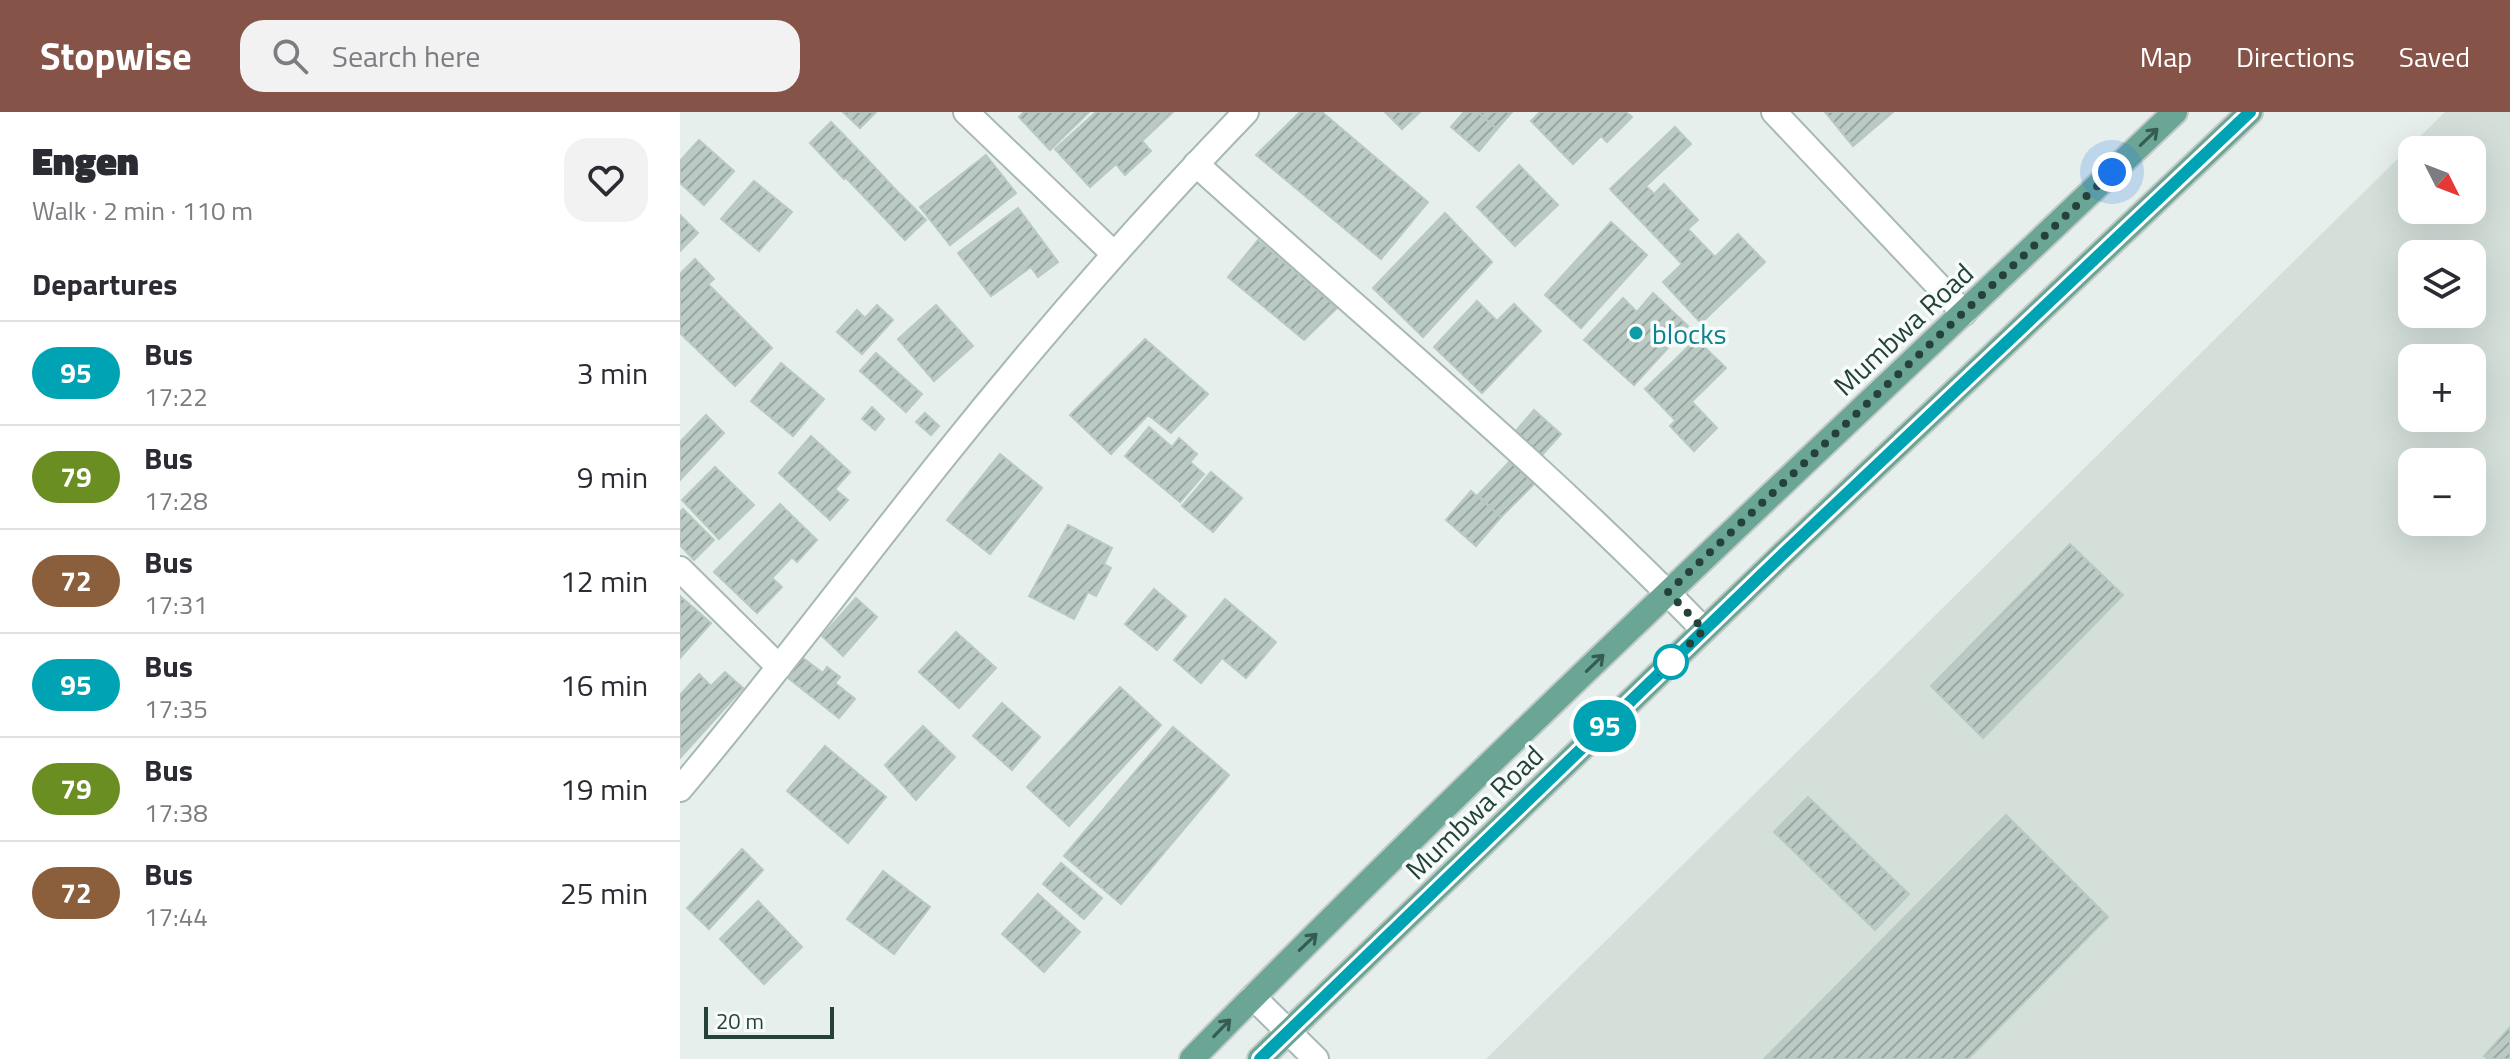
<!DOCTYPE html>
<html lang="en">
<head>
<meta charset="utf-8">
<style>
  body { margin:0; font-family:"Titillium Web",sans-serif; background:#f2f2f3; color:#2b2b33; height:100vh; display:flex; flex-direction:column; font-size:30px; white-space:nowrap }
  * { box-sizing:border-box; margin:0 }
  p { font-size:26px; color:#7c7c81 }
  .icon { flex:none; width:44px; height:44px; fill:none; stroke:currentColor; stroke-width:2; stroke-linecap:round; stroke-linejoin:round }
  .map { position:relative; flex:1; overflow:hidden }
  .details { display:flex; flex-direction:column; background:#fff; width:680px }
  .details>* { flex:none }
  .badge { padding:0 16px; border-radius:26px; font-size:28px; line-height:52px }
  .needle { width:52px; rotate:132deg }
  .buttons { position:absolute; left:1718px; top:24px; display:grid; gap:16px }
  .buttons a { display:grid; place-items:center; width:88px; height:88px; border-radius:16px; background:#fff; box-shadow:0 8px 32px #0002; font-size:40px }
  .scale { position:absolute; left:24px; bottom:20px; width:130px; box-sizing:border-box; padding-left:8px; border:4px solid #24423a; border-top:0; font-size:22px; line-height:28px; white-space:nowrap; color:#24423a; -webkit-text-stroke:6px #f7fbf9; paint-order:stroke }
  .you { position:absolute; width:40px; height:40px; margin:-20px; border:6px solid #fff; border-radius:50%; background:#1a73e8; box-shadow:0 0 0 12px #1a73e833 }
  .map>.badge { position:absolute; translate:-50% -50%; box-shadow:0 0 0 4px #fff }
  h2 { padding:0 32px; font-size:30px; line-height:72px }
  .round { display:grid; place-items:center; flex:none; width:84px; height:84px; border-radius:24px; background:#f2f2f3 }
  .summary { display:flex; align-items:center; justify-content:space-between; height:136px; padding:0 32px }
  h1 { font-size:38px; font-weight:800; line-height:60px }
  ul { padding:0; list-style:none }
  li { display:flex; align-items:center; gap:24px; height:104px; padding:0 32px; border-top:2px solid #e1e1e2 }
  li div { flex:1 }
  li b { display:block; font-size:30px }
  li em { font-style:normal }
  li .badge { min-width:88px; font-weight:700; text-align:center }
  header { display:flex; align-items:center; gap:48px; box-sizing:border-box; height:112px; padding:0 40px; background:#855347; color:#fff }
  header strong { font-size:38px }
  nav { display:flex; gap:44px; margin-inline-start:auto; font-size:28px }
  .search { width:560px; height:72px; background:#f2f2f3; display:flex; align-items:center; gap:20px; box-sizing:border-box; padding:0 28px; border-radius:24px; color:#7c7c81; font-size:30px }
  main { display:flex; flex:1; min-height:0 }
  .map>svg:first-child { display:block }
  .built { fill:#d4dfda; fill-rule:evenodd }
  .building { fill:url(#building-hatch); stroke:#b8c9c2; stroke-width:2 }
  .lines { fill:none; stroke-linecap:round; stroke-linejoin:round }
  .minor-casing { stroke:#a8b8b2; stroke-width:28 }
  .tertiary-casing { stroke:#a8b8b2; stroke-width:28 }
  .primary-casing { stroke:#c2cac8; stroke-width:28 }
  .minor { stroke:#fff; stroke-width:24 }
  .tertiary { stroke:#fff; stroke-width:24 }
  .primary { stroke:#6aa596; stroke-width:24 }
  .oneway { stroke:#365b51 }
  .line-casing { stroke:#fff; stroke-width:18 }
  .line { stroke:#00a3b4; stroke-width:12 }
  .walk { stroke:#24423a; stroke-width:8; stroke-dasharray:0 14.4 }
  .culture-dot { fill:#0f9aa8; stroke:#f7fbf9; stroke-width:3 }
  .stop-dot { fill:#fff; stroke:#00a3b4; stroke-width:4 }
  .labels { text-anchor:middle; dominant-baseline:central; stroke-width:7; stroke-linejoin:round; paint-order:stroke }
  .street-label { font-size:28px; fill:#24423a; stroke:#f7fbf9 }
  .culture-label { font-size:28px; fill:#0d838f; stroke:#f7fbf9; text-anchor:start }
</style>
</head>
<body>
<header>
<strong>Stopwise</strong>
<div class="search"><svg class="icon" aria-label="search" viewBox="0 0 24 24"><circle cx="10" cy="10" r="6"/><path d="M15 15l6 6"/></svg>Search here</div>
<nav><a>Map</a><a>Directions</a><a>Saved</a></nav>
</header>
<main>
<section class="details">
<div class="summary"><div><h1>Engen</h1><p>Walk · 2 min · 110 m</p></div><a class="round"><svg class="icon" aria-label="heart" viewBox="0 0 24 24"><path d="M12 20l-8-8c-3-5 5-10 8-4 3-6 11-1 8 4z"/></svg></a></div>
<h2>Departures</h2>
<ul>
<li><span class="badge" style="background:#00a3b4;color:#fff">95</span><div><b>Bus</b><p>17:22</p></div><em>3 min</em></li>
<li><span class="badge" style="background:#6b8e23;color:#fff">79</span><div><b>Bus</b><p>17:28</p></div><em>9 min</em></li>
<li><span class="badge" style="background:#8b5e3c;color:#fff">72</span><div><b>Bus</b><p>17:31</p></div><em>12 min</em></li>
<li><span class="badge" style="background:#00a3b4;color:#fff">95</span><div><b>Bus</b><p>17:35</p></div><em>16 min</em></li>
<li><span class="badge" style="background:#6b8e23;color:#fff">79</span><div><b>Bus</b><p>17:38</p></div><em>19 min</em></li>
<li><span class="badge" style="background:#8b5e3c;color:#fff">72</span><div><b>Bus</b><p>17:44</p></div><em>25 min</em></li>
</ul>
</section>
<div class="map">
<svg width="1830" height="947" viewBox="0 0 1830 947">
  <defs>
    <pattern id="building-hatch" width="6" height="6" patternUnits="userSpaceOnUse" patternTransform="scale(2)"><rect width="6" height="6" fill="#bbcac4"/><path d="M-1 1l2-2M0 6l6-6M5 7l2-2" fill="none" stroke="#98a6a0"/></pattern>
  </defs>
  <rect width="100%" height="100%" fill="#e6efeb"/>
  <path class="built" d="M1765,0h65v947h-1024zM1732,38h60v60h-60zM1732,142h60v60h-60zM1732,246h60v60h-60zM1732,350h60v60h-60z"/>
  <g class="building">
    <path d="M163,0h33l-16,16z"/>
    <path d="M344,0h65l-39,38 -31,-33z"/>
    <path d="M416,0h77l-31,29 9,10 -26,24 -9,-11 -26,23 -35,-38z"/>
    <path d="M620,0h22l106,90 -47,57 -125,-104z"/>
    <path d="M705,0h35l-18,17z"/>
    <path d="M784,0h14l19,17 -18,22 -28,-24z"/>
    <path d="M798,0h34l-15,17z"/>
    <path d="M860,0h86l6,5 -25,25 -6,-6 -28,28 -42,-43z"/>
    <path d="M1145,0h68l-40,34z"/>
    <path d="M151,10l35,36 -22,21 -34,-36z"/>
    <path d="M995,15l16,17 -45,42 8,8 10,-10 34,36 -10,9 27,28 23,-23 27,28 -64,61 -38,-41 19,-18 -72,-75z"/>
    <path d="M19,28l35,31 -30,34 -24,-22v-22z"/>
    <path d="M306,43l30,38 -66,52 -30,-38z"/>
    <path d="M186,46l29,31 -20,19 -29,-30z"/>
    <path d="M839,53l39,40 -43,41 -38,-39z"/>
    <path d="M74,69l38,31 -33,39 -38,-32z"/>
    <path d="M215,77l31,31 -21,20 -30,-32z"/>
    <path d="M338,96l40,54 -20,15 -7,-10 -40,29 -33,-43z"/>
    <path d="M765,101l47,49 -69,75 -50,-49z"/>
    <path d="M0,103l18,18 -18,18z"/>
    <path d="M931,110l36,33 -66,73 -36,-33z"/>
    <path d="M578,128l79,68 -33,32 -76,-63z"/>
    <path d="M15,147l19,20 -6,5 64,64 -37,38 -55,-53v-59z"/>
    <path d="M973,181l35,33 -54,59 -50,-45 39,-42 14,14z"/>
    <path d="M797,189l20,20 17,-17 27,27 -59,62 -48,-46z"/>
    <path d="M197,193l16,15 -31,34 -25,-22 20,-22 8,8z"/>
    <path d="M256,193l37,41 -39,35 -36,-42z"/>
    <path d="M465,227l63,55 -37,39 -23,-18 -37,39 -41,-39z"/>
    <path d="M1016,227l30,29 -52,51 -29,-30z"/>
    <path d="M196,241l46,41 -16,18 -46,-41z"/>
    <path d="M101,251l43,36 -31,37 -42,-35z"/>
    <path d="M1013,291l24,25 -23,23 -24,-25z"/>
    <path d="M192,295l12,12 -9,11 -13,-11z"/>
    <path d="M854,298l27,24 -20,22 -27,-23z"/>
    <path d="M245,301l14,13 -8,9 -15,-13z"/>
    <path d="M26,303l18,18 -44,47v-38z"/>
    <path d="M469,315l23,20 7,-9 18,16 -7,8 14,12 -24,28 -55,-46z"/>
    <path d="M131,324l39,36 -15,17 13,11 -18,20 -51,-47z"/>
    <path d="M320,342l42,34 -52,66 -43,-34z"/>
    <path d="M830,349l24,23 -33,33 -23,-22z"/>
    <path d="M35,355l39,38 -35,34 -37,-39z"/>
    <path d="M531,360l31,26 -29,34 -31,-26z"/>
    <path d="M791,379l30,26 -25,29 -30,-26z"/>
    <path d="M100,392l37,36 -20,22 -5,-5 -20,21 10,9 -25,26 -43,-41z"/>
    <path d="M3,397l31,31 -20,20 -14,-15v-33z"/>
    <path d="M388,413l44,23 -8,16 7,4 -15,28 -8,-4 -14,27 -45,-23z"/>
    <path d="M1390,432l53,51 -140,143 -52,-52z"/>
    <path d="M474,477l32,27 -29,34 -32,-26z"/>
    <path d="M0,484l31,27 -31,35z"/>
    <path d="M176,486l21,19 -34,39 -21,-20z"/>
    <path d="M545,487l51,43 -30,36 -24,-20 -21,25 -27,-23z"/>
    <path d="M276,520l40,36 -37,40 -40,-36z"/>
    <path d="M123,546l20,15 4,-6 13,10 -5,6 20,16 -16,19 -52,-41z"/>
    <path d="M45,560l18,16 -63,70v-63l19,-21 12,12z"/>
    <path d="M440,575l41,38 -92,101 -42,-39z"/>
    <path d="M322,591l38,34 -28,33 -39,-34z"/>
    <path d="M243,614l32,31 -39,43 -31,-35z"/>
    <path d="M493,615l56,48 -108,129 -57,-48z"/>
    <path d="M145,634l61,51 -38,46 -61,-52z"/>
    <path d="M1128,685l101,97 -34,36 -101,-98z"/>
    <path d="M1326,703l102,102 -140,142h-204z"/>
    <path d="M62,737l21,21 -54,59 -22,-21z"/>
    <path d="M381,751l41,35 -18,21 -41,-35z"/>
    <path d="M203,759l47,36 -36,47 -47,-35z"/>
    <path d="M358,782l42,38 -36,40 -42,-38z"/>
    <path d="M78,789l44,46 -38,37 -44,-45z"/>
    <path d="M1830,915v32h-22l-4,-3z"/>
  </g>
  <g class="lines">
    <g class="minor-casing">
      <g id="minor">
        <path d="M286,0l148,142"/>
        <path d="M1094,0l190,201"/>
        <path d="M516,52c170,154 348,301 508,466"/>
        <path d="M0,457l99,98"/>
        <path d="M0,677c91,-108 175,-221 263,-331 96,-120 197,-236 303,-346"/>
      </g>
    </g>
    <g class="tertiary-casing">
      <path id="tertiary" d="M573,885l63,62"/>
    </g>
    <g class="primary-casing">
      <g id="primary">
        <path d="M512,947c319,-325 654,-633 983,-947"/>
        <path d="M580,947l523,-505 467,-442"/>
      </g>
    </g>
    <use href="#minor" class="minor"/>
    <use href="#tertiary" class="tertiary"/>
    <use href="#primary" class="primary"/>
  </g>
  <defs><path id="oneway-shaft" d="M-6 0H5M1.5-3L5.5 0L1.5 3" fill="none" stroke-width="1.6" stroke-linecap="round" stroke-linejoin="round" transform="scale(2)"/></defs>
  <g class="oneway">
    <use href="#oneway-shaft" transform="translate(1469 25) rotate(-44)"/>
    <use href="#oneway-shaft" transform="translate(915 551) rotate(-44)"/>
    <use href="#oneway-shaft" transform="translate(628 830) rotate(-44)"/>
    <use href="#oneway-shaft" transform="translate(542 916) rotate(-46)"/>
  </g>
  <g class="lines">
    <g class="line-casing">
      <path id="line" d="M580,947l523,-505 467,-442"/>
    </g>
    <use href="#line" class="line"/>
    <path class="walk" d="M991,550l-11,11 44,-43 -36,-38 444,-420"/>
  </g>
  <circle class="culture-dot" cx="956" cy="221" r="8"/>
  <circle class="stop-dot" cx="991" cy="550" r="16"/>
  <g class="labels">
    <g class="street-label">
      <text transform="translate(1223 217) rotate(-43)">Mumbwa Road</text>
      <text transform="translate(794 700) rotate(-44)">Mumbwa Road</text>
    </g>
    <g class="culture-label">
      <text x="972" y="221">blocks</text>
    </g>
  </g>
</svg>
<div class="buttons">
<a><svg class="needle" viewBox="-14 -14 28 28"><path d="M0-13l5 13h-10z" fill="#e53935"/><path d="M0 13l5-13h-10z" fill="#7c7c81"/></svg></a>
<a><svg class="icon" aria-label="layers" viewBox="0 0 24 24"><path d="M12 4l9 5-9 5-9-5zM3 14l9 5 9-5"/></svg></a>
<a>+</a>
<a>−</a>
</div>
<div class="scale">20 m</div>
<div class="you" style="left:1432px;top:60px"></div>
<b class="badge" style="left:925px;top:614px;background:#00a3b4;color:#fff">95</b>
</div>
</main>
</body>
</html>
